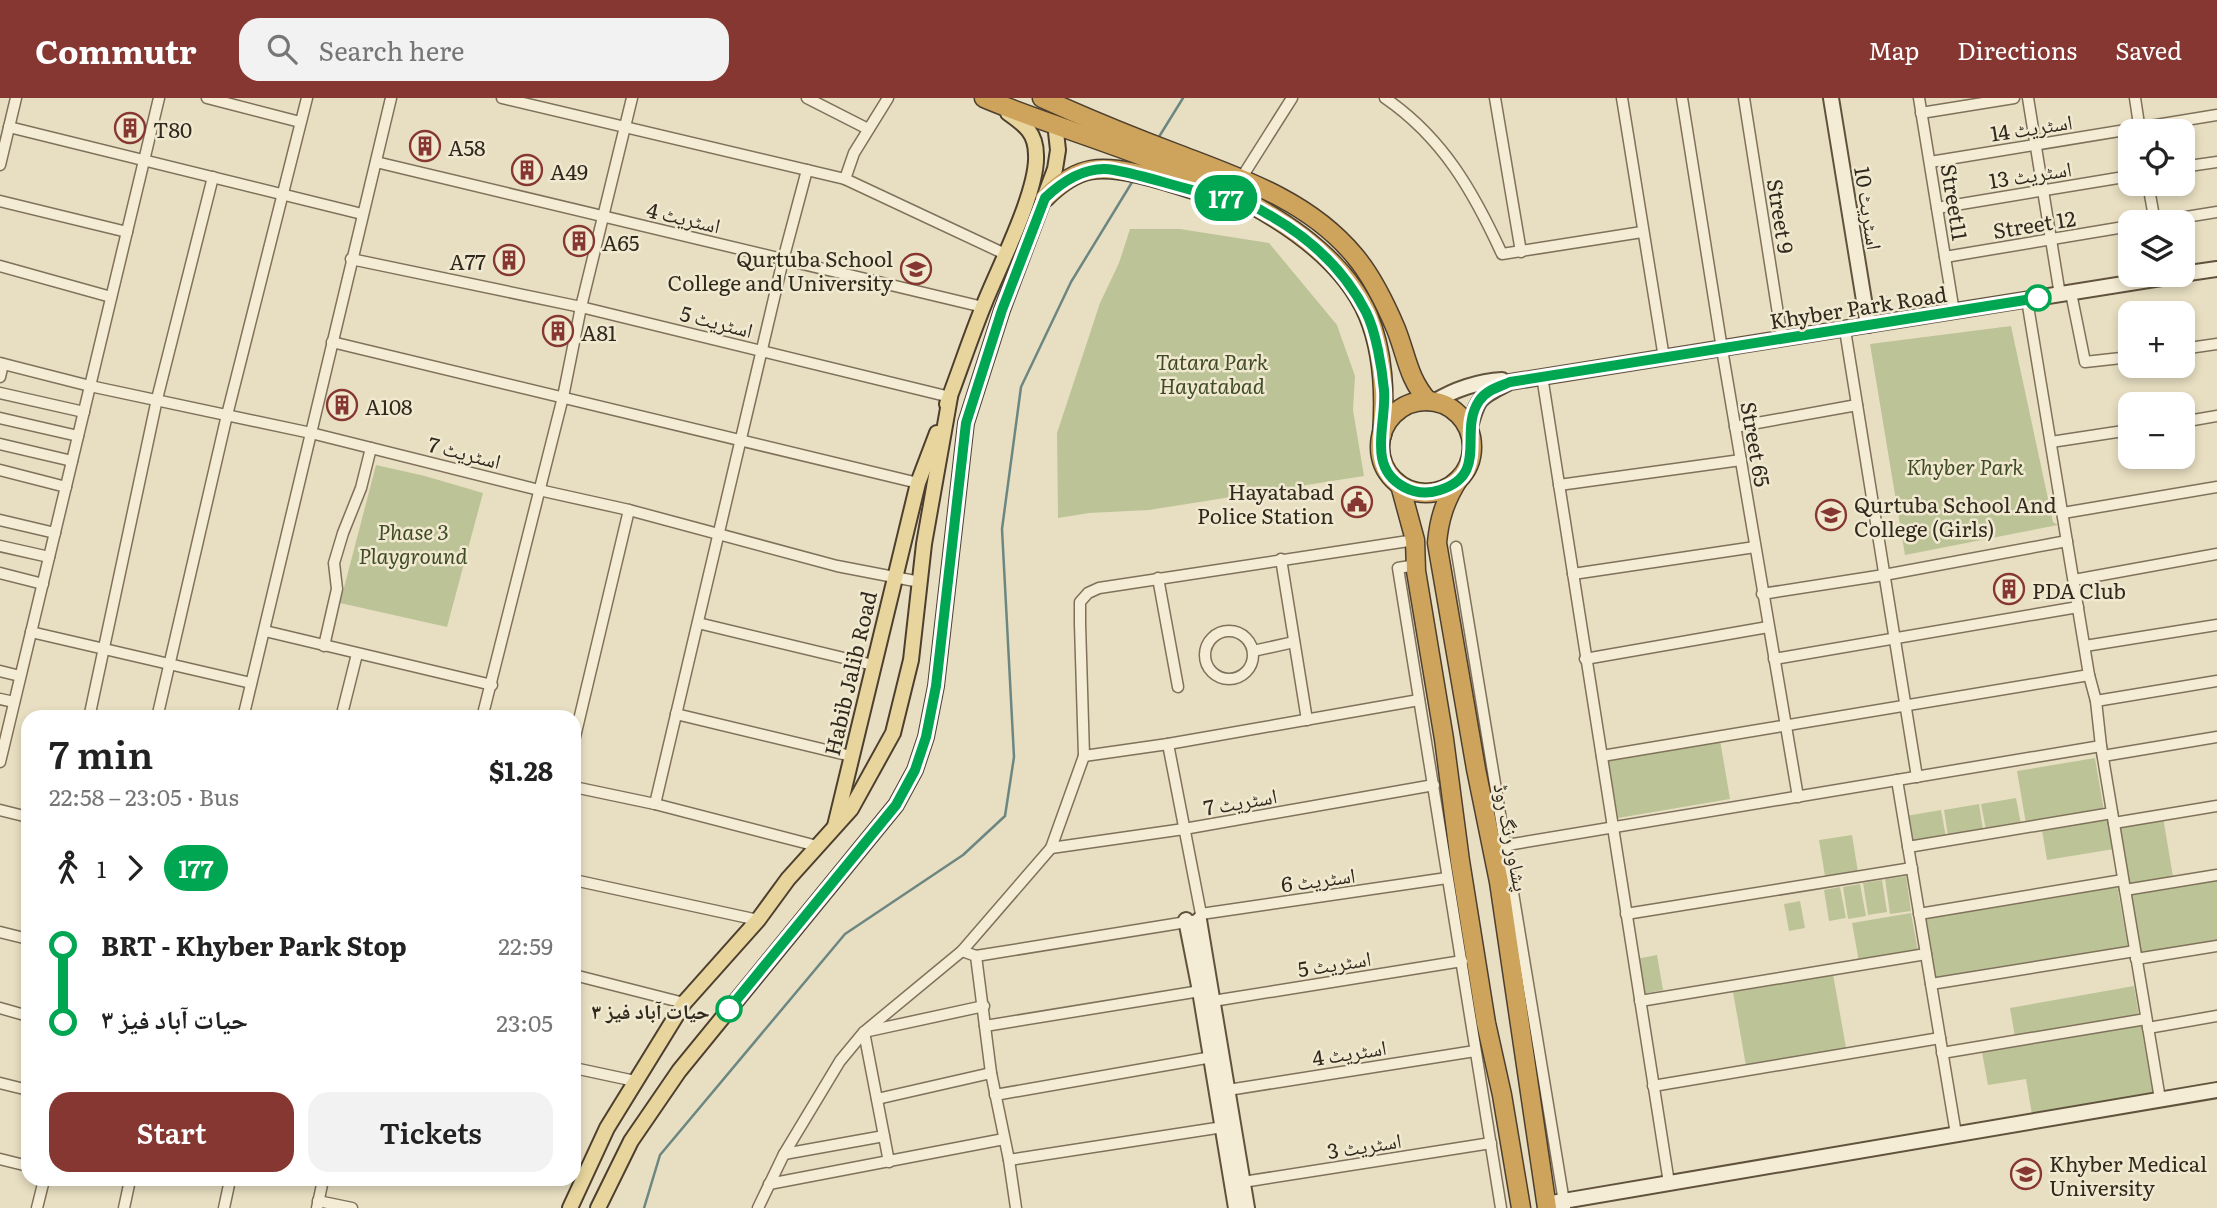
<!DOCTYPE html>
<html lang="en">
<head>
<meta charset="utf-8">
<style>
  body { margin:0; font-family:Literata,"Noto Naskh Arabic",serif; background:#f2f2f2; color:#222; height:100vh; display:flex; flex-direction:column; font-size:26px; white-space:nowrap }
  * { box-sizing:border-box; margin:0 }
  p { font-size:23px; color:#767676 }
  .icon { flex:none; width:38px; height:38px; fill:none; stroke:currentColor; stroke-width:2; stroke-linecap:round; stroke-linejoin:round }
  .map { position:relative; flex:1; overflow:hidden }
  .details { position:absolute; left:21px; top:612px; width:560px; height:476px; display:flex; flex-direction:column; background:#fff; border-radius:21px; box-shadow:0 4px 10px #0003 }
  .details>* { flex:none }
  .badge { padding:0 14px; border-radius:23px; font-size:24px; line-height:46px }
  .fabs { position:absolute; left:2118px; top:21px; display:grid; gap:14px }
  .fabs a { display:grid; place-items:center; width:77px; height:77px; border-radius:14px; background:#fff; box-shadow:0 4px 10px #0003; font-size:35px }
  .map>.badge { position:absolute; translate:-50% -50%; box-shadow:0 0 0 4px #fff }
  .legs { display:flex; align-items:center; gap:10px; height:77px; padding:0 28px; font-size:23px }
  .legs p { margin-inline-start:auto }
  .summary { display:flex; align-items:center; justify-content:space-between; height:119px; padding:0 28px }
  h1 { font-size:38px; font-weight:600; line-height:52px }
  .action { display:flex; gap:14px; margin-top:auto; padding:14px 28px }
  .action a { flex:1; height:80px; border-radius:21px; background:#873732; color:#fff; font-size:28px; font-weight:600; line-height:80px; text-align:center }
  .action a+a { background:#f2f2f2; color:#222 }
  ul { padding:0 28px; list-style:none }
  li { display:flex; align-items:center; gap:24px; height:77px; font-size:26px }
  li i { display:grid; place-items:center; width:10px; height:100%; margin:0 9px; background:currentColor }
  li i::after { content:''; width:18px; height:18px; margin:-9px; border:5px solid; border-radius:50%; background:#fff }
  li p { margin-inline-start:auto }
  li:first-child i { background:linear-gradient(#0000 50%,currentColor 0) }
  li:last-child i { background:linear-gradient(currentColor 50%,#0000 0) }
  header { display:flex; align-items:center; gap:42px; box-sizing:border-box; height:98px; padding:0 35px; background:#873732; color:#fff }
  header strong { font-size:33px }
  nav { display:flex; gap:38px; margin-inline-start:auto; font-size:24px }
  .search { width:490px; height:63px; background:#f2f2f2; display:flex; align-items:center; gap:18px; box-sizing:border-box; padding:0 24px; border-radius:21px; color:#767676; font-size:26px }
  .map>svg:first-child { display:block }
  .green { fill:#bcc497 }
  .lines { fill:none; stroke-linecap:round; stroke-linejoin:round }
  .stream { stroke:#6c8782; stroke-width:2.5 }
  .street-casing { stroke:#7f715b; stroke-width:13 }
  .secondary-casing { stroke:#61523e; stroke-width:18 }
  .primary-casing { stroke:#4d3f2f; stroke-width:18 }
  .highway-casing { stroke:#4d3f2f; stroke-width:21 }
  .street { stroke:#f4ecd4; stroke-width:10 }
  .secondary { stroke:#f4ecd4; stroke-width:14 }
  .primary { stroke:#e7d59d; stroke-width:14 }
  .highway { stroke:#cea35b; stroke-width:18 }
  .line-1-casing { stroke:#fff; stroke-width:16 }
  .line-1 { stroke:#00a651; stroke-width:10 }
  .stop-1-dot { fill:#fff; stroke:#00a651; stroke-width:3.5 }
  .labels { text-anchor:middle; dominant-baseline:central; stroke-width:5; stroke-linejoin:round; paint-order:stroke }
  .street-label { font-size:21px; fill:#31281e; stroke:#f0e9d0 }
  .poi-label { font-size:21px; fill:#31281e; stroke:#f0e9d0; text-anchor:start }
  .park-label { font-size:21px; font-style:italic; fill:#3f4b27; stroke:#f0e9d0 }
  .stop-label { font-size:21px; font-weight:bold; fill:#31281e; stroke:#f0e9d0; text-anchor:end }
</style>
</head>
<body>
<header>
<strong>Commutr</strong>
<div class="search"><svg class="icon" aria-label="search" viewBox="0 0 24 24"><circle cx="10" cy="10" r="6"/><path d="M15 15l6 6"/></svg>Search here</div>
<nav><a>Map</a><a>Directions</a><a>Saved</a></nav>
</header>
<div class="map">
<svg width="2217" height="1110" viewBox="0 0 2217 1110">
  <rect width="100%" height="100%" fill="#e8dfc2"/>
  <g class="green">
    <path d="M1130,131h50l89,14 68,82 18,51 -2,34 11,66 -215,34 -60,3 -31,5 -1,-85 43,-130 19,-40z"/>
    <path d="M2011,228l42,196 5,3 -153,30 -35,-211z"/>
    <path d="M376,367l49,11 58,17 -36,134 -107,-24z"/>
    <path d="M1720,642l10,59 -112,19 -10,-60z"/>
    <path d="M2095,660l9,53 -78,13 -9,-53z"/>
    <path d="M2016,700l5,26 -35,6 -5,-26z"/>
    <path d="M1979,706l4,26 -35,6 -4,-26z"/>
    <path d="M1941,712l5,27 -35,6 -5,-27z"/>
    <path d="M2163,719l10,60 -46,8 -10,-60z"/>
    <path d="M2109,721l5,30 -67,11 -5,-30z"/>
    <path d="M1852,737l6,37 -33,4 -6,-36z"/>
    <path d="M1906,778l5,35 -21,3 -5,-35z"/>
    <path d="M2217,780v62l-78,13 -10,-60z"/>
    <path d="M1882,782l5,32 -19,3 -5,-32z"/>
    <path d="M1860,786l6,32 -18,3 -5,-32z"/>
    <path d="M2117,787l11,62 -193,32 -11,-62z"/>
    <path d="M1840,789l6,31 -17,3 -5,-31z"/>
    <path d="M1800,803l5,27 -16,3 -5,-27z"/>
    <path d="M1911,815l7,38 -59,11 -7,-39z"/>
    <path d="M1657,857l6,35 -21,4 -6,-35z"/>
    <path d="M1833,876l13,74 -100,18 -13,-74z"/>
    <path d="M2134,888l5,30 -124,21 -5,-29z"/>
    <path d="M2141,927l12,70 -121,20 -6,-36 -38,6 -6,-33z"/>
  </g>
  <g class="lines">
    <g class="stream">
      <path d="M1157,42l26,-42"/>
      <path d="M644,1110l16,-53 185,-221 118,-79 42,-39 9,-59 -12,-228 19,-142 50,-105 63,-103"/>
    </g>
    <g class="street-casing">
      <g id="street">
        <path d="M207,0l93,24"/>
        <path d="M502,0l343,81 160,75"/>
        <path d="M807,0l61,31"/>
        <path d="M1385,0c58,40 88,93 117,156l140,-22"/>
        <path d="M1495,0l26,154"/>
        <path d="M1622,0l42,260"/>
        <path d="M1682,0l40,251 76,448"/>
        <path d="M1744,0l38,241"/>
        <path d="M1919,0l35,214"/>
        <path d="M2028,0l32,197"/>
        <path d="M2135,0l5,33"/>
        <path d="M1921,15l93,-15"/>
        <path d="M9,29l353,87"/>
        <path d="M376,64l607,145"/>
        <path d="M1930,64l287,-47"/>
        <path d="M0,67l16,-67"/>
        <path d="M2182,69l35,-5"/>
        <path d="M1242,79l50,-79"/>
        <path d="M845,81l9,-26 34,-55"/>
        <path d="M2148,86l7,38"/>
        <path d="M0,103l127,31"/>
        <path d="M1937,110l193,-32"/>
        <path d="M2155,124l62,-10"/>
        <path d="M1945,159l185,-31"/>
        <path d="M351,161l230,48 369,90"/>
        <path d="M0,168l111,31"/>
        <path d="M2071,195l14,69 45,-5"/>
        <path d="M2027,202l62,375 7,26 5,45 59,353"/>
        <path d="M1845,232l72,447"/>
        <path d="M332,244l586,141"/>
        <path d="M2182,251l35,-5"/>
        <path d="M0,265l90,23 221,47 228,57 90,20 208,56 83,16"/>
        <path d="M1542,278l127,807"/>
        <path d="M0,279l3,-13"/>
        <path d="M0,295l84,19"/>
        <path d="M0,320l78,18"/>
        <path d="M2182,324l35,-6"/>
        <path d="M1735,329l122,-22"/>
        <path d="M2051,344l79,-12"/>
        <path d="M0,346l72,17"/>
        <path d="M0,372l66,17"/>
        <path d="M1559,387l182,-25"/>
        <path d="M2063,415l154,-26"/>
        <path d="M0,422l55,13"/>
        <path d="M0,448l49,11"/>
        <path d="M1456,449l109,661"/>
        <path d="M1281,461l26,161"/>
        <path d="M1416,467l-18,3 103,640"/>
        <path d="M0,475l43,11"/>
        <path d="M1573,476l182,-27"/>
        <path d="M1158,480l20,109"/>
        <path d="M2074,482l143,-26"/>
        <path d="M1762,496l122,-19 183,-34"/>
        <path d="M698,525l175,42"/>
        <circle cx="1229" cy="557" r="24"/>
        <path d="M265,533l227,54"/>
        <path d="M31,534l220,51"/>
        <path d="M324,548l13,-57 -3,-26 9,-30 18,-45 10,-40"/>
        <path d="M2085,548l132,-21"/>
        <path d="M1253,553l41,-9"/>
        <path d="M1585,561l183,-32"/>
        <path d="M1774,561l304,-52"/>
        <path d="M0,573l20,5"/>
        <path d="M0,601l14,3"/>
        <path d="M2096,603l121,-20"/>
        <path d="M676,616l175,42"/>
        <path d="M89,620l68,-319 56,-222"/>
        <path d="M157,620l70,-303 80,-317"/>
        <path d="M243,620l148,-620"/>
        <path d="M341,620l16,-64"/>
        <path d="M482,620l81,-321 18,-90 51,-209"/>
        <path d="M574,643l55,-231"/>
        <path d="M1168,646l33,170"/>
        <path d="M1084,658l84,-12 251,-44"/>
        <path d="M1602,658l487,-81"/>
        <path d="M2103,658l114,-19"/>
        <path d="M0,664l159,-664"/>
        <path d="M1897,682l59,354"/>
        <path d="M574,689l81,17 162,42"/>
        <path d="M655,706l128,-544 24,-90"/>
        <path d="M0,712l28,7"/>
        <path d="M2114,725l103,-17"/>
        <path d="M1501,748l600,-100"/>
        <path d="M1908,749l204,-34"/>
        <path d="M1051,750l133,-19 250,-44"/>
        <path d="M574,782l184,40"/>
        <path d="M2125,792l92,-15"/>
        <path d="M1626,816l286,-46"/>
        <path d="M1919,816l204,-34"/>
        <path d="M0,834l28,7"/>
        <path d="M962,853l14,5 223,-36 2,-6 246,-36"/>
        <path d="M976,858l15,117 18,87 7,48"/>
        <path d="M2136,861l81,-13"/>
        <path d="M574,877l110,28"/>
        <path d="M1931,886l204,-33"/>
        <path d="M1213,903l249,-40"/>
        <path d="M1640,903l286,-47"/>
        <path d="M0,910l28,8"/>
        <path d="M985,928l215,-35"/>
        <path d="M2148,930l69,-12"/>
        <path d="M1942,955l204,-34"/>
        <path d="M574,970l61,13"/>
        <path d="M0,985l28,7"/>
        <path d="M1653,988l287,-48"/>
        <path d="M1228,992l247,-39"/>
        <path d="M995,997l217,-38"/>
        <path d="M877,1001l114,-26"/>
        <path d="M784,1056l100,-18"/>
        <path d="M0,1061l28,7"/>
        <path d="M1009,1062l214,-33"/>
        <path d="M889,1064l-25,-130 120,-26"/>
        <path d="M1243,1084l248,-39"/>
        <path d="M769,1086l235,-45"/>
        <path d="M318,1103l34,7"/>
        <path d="M37,1110l7,-28"/>
        <path d="M124,1110l6,-28"/>
        <path d="M224,1110l6,-28"/>
        <path d="M317,1110l6,-28"/>
        <path d="M758,1110l26,-54 56,-93 24,-29 98,-81 89,-103 33,-92 -4,-132v-22l8,-9 11,-5 316,-48"/>
      </g>
    </g>
    <g class="secondary-casing">
      <g id="secondary">
        <path d="M1831,0l37,227"/>
        <path d="M2182,176l35,-5"/>
        <path d="M1434,304c19,-12 45,-21 68,-22"/>
        <path d="M1469,333c9,-35 10,-33 41,-49l670,-107"/>
        <path d="M1186,822l14,71 36,217"/>
        <path d="M1199,822l48,288"/>
        <path d="M1546,1106l671,-114"/>
      </g>
    </g>
    <g class="primary-casing">
      <g id="primary">
        <path d="M947,306c13,-34 24,-68 38,-102 14,-35 53,-111 51,-147 0,-22 -11,-30 -28,-42"/>
        <path d="M835,728l83,-343 19,-50"/>
        <path d="M570,1110l37,-80 77,-125 74,-83 30,-41 63,-70 42,-76 18,-73 13,-116 26,-147"/>
        <path d="M598,1110l33,-67 48,-70 217,-266 19,-35 11,-33 10,-51 30,-263 36,-113 53,-141 3,-19 -3,-27"/>
      </g>
    </g>
    <g class="highway-casing">
      <g id="highway">
        <path d="M984,0c114,49 331,94 384,217 16,38 17,80 14,120"/>
        <path d="M1042,0c44,20 88,38 133,55 65,25 133,47 179,102 18,21 31,48 42,74 11,28 12,49 32,72"/>
        <path d="M1045,100c13,-13 28,-25 46,-28 35,-6 92,18 128,27"/>
        <circle cx="1426" cy="349" r="46"/>
        <path d="M1458,382c-13,21 -19,39 -21,63l39,226 23,113 48,326"/>
        <path d="M1400,387l15,55 1,31 28,168 16,122 26,162 16,72 19,113"/>
      </g>
    </g>
    <use href="#street" class="street"/>
    <use href="#secondary" class="secondary"/>
    <use href="#primary" class="primary"/>
    <use href="#highway" class="highway"/>
  </g>
  <g class="lines">
    <g class="line-1-casing">
      <path id="line-1" d="M729,911l167,-204 19,-35 11,-33 10,-51 30,-263 36,-113 43,-112c19,-18 42,-33 69,-28 28,5 54,14 82,21 17,5 35,7 51,12 8,3 16,9 24,13 40,23 74,55 95,96 10,20 16,56 18,78 3,33 -18,77 20,97 11,6 24,7 36,3 50,-16 18,-58 39,-89 7,-11 20,-14 31,-19l528,-84"/>
    </g>
    <use href="#line-1" class="line-1"/>
  </g>
  <defs>
    <g id="building-ring" transform="scale(1.575)"><circle r="9.5" fill="#f0e9d0" stroke="#873732" stroke-width="1.5"/><path d="M-4-6H4V6H1V3H-1V6H-4ZM-2.5-4.3h1.7v1.8h-1.7ZM.8-4.3h1.7v1.8H.8ZM-2.5-1h1.7V.8h-1.7ZM.8-1h1.7V.8H.8Z" fill="#873732"/></g>
    <g id="school-ring" transform="scale(1.575)"><circle r="9.5" fill="#f0e9d0" stroke="#873732" stroke-width="1.5"/><path d="M0-5L7-2L0 1L-7-2ZM-4 1L0 2.5L4 1V4Q0 6-4 4Z" fill="#873732"/></g>
    <g id="civic-ring" transform="scale(1.575)"><circle r="9.5" fill="#f0e9d0" stroke="#873732" stroke-width="1.5"/><path d="M-.6-6.5H3V-4.5H.6V-3L4-1V1h2V6H-6V1h2V-1L-.6-3ZM-1.2 2.5V6h2.4V2.5Z" fill="#873732"/></g>
    <g id="university-ring" transform="scale(1.575)"><circle r="9.5" fill="#f0e9d0" stroke="#873732" stroke-width="1.5"/><path d="M0-5L7-2L0 1L-7-2ZM-4 1L0 2.5L4 1V4Q0 6-4 4Z" fill="#873732"/></g>
  </defs>
  <g fill-rule="evenodd">
    <use href="#building-ring" x="130" y="30"/>
    <use href="#building-ring" x="425" y="48"/>
    <use href="#building-ring" x="527" y="72"/>
    <use href="#building-ring" x="579" y="143"/>
    <use href="#building-ring" x="509" y="162"/>
    <use href="#school-ring" x="916" y="171"/>
    <use href="#building-ring" x="558" y="233"/>
    <use href="#building-ring" x="342" y="307"/>
    <use href="#civic-ring" x="1357" y="404"/>
    <use href="#school-ring" x="1831" y="417"/>
    <use href="#building-ring" x="2009" y="491"/>
    <use href="#university-ring" x="2026" y="1076"/>
  </g>
  <g class="stop-1-dot">
    <circle cx="2038" cy="200" r="12"/>
    <circle cx="729" cy="911" r="12"/>
  </g>
  <g class="labels">
    <g class="street-label">
      <text transform="translate(2031 28) rotate(-9)">اسٹریٹ 14</text>
      <text transform="translate(2030 75) rotate(-9)">اسٹریٹ 13</text>
      <text transform="translate(1956 104) rotate(81)">Street11</text>
      <text transform="translate(1870 110) rotate(81)">اسٹریٹ 10</text>
      <text transform="translate(684 118) rotate(13)">اسٹریٹ 4</text>
      <text transform="translate(1782 118) rotate(81)">Street 9</text>
      <text transform="translate(2034 125) rotate(-9)">Street 12</text>
      <text transform="translate(1858 208) rotate(-9)">Khyber Park Road</text>
      <text transform="translate(717 222) rotate(14)">اسٹریٹ 5</text>
      <text transform="translate(1757 346) rotate(80)">Street 65</text>
      <text transform="translate(465 353) rotate(14)">اسٹریٹ 7</text>
      <text transform="translate(849 575) rotate(-77)">Habib Jalib Road</text>
      <text transform="translate(1240 702) rotate(-10)">اسٹریٹ 7</text>
      <text transform="translate(1513 739) rotate(79)">پشاور رنگ روڈ</text>
      <text transform="translate(1318 780) rotate(-8)">اسٹریٹ 6</text>
      <text transform="translate(1334 864) rotate(-9)">اسٹریٹ 5</text>
      <text transform="translate(1349 953) rotate(-9)">اسٹریٹ 4</text>
      <text transform="translate(1364 1046) rotate(-9)">اسٹریٹ 3</text>
    </g>
    <g class="poi-label">
      <text x="153" y="30">T80</text>
      <text x="448" y="48">A58</text>
      <text x="550" y="72">A49</text>
      <text x="602" y="143">A65</text>
      <text x="893" y="159" text-anchor="end">Qurtuba School<tspan x="893" dy="24">College and University</tspan></text>
      <text x="486" y="162" text-anchor="end">A77</text>
      <text x="581" y="233">A81</text>
      <text x="365" y="307">A108</text>
      <text x="1334" y="392" text-anchor="end">Hayatabad<tspan x="1334" dy="24">Police Station</tspan></text>
      <text x="1854" y="405">Qurtuba School And<tspan x="1854" dy="24">College (Girls)</tspan></text>
      <text x="2032" y="491">PDA Club</text>
      <text x="2049" y="1064">Khyber Medical<tspan x="2049" dy="24">University</tspan></text>
    </g>
    <g class="park-label">
      <text x="1212" y="262">Tatara Park<tspan x="1212" dy="24">Hayatabad</tspan></text>
      <text x="1965" y="367">Khyber Park</text>
      <text x="413" y="432">Phase 3<tspan x="413" dy="24">Playground</tspan></text>
    </g>
    <g class="stop-label">
      <text x="710" y="911">حیات آباد فیز ۳</text>
    </g>
  </g>
</svg>
<div class="fabs">
<a><svg class="icon" aria-label="locate" viewBox="0 0 24 24"><circle cx="12" cy="12" r="6"/><path d="M12 2v4M12 18v4M2 12h4M18 12h4"/></svg></a>
<a><svg class="icon" aria-label="layers" viewBox="0 0 24 24"><path d="M12 4l9 5-9 5-9-5zM3 14l9 5 9-5"/></svg></a>
<a>+</a>
<a>−</a>
</div>
<b class="badge" style="left:1226px;top:100px;background:#00a651;color:#fff">177</b>
<section class="details">
<div class="summary"><div><h1>7 min</h1><p>22:58 – 23:05 · Bus</p></div><b>$1.28</b></div>
<div class="legs"><svg class="icon" aria-label="walk" viewBox="0 0 24 24"><circle cx="13" cy="4" r="2"/><path d="M13 8l-2 6 4 7M11 14l-3 7M7 12l3-4h3l4 4"/></svg>1<svg class="icon" aria-label="forward" viewBox="0 0 24 24"><path d="M9 5l7 7-7 7"/></svg><b class="badge" style="background:#00a651;color:#fff">177</b></div>
<ul>
<li><i style="color:#00a651"></i><b>BRT - Khyber Park Stop</b><p>22:59</p></li>
<li><i style="color:#00a651"></i><b>حیات آباد فیز ۳</b><p>23:05</p></li>
</ul>
<div class="action"><a>Start</a><a>Tickets</a></div>
</section>
</div>
</body>
</html>
